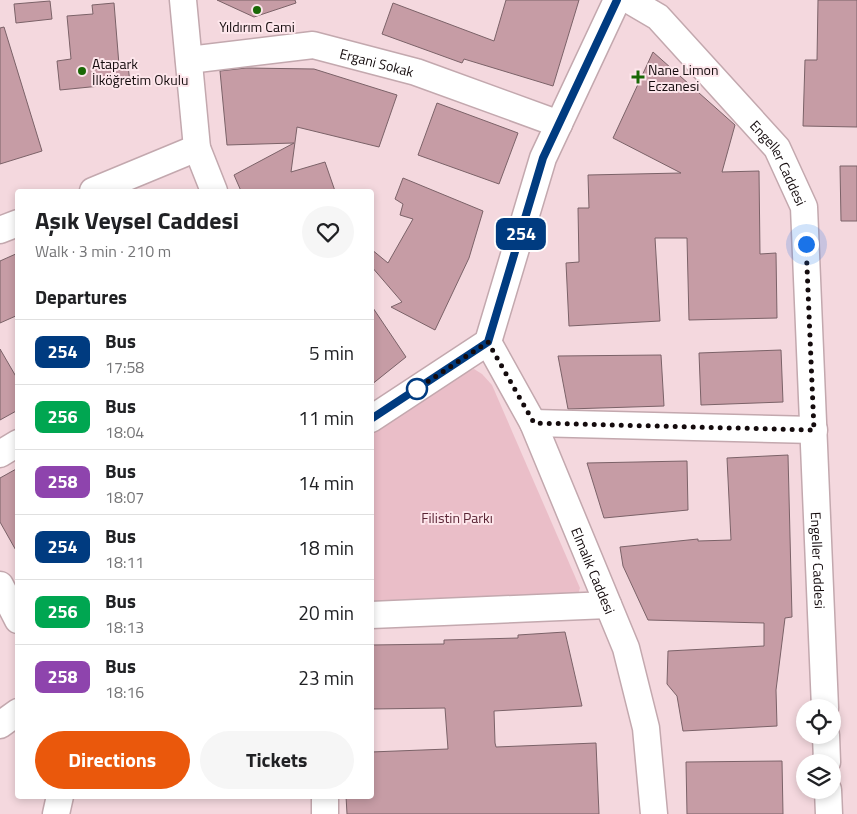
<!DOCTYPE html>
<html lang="en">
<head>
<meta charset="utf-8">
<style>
  body { margin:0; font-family:"Titillium Web",sans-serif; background:#f6f6f6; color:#202124; height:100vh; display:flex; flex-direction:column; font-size:19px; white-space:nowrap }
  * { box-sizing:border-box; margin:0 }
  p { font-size:16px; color:#757577 }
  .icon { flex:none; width:28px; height:28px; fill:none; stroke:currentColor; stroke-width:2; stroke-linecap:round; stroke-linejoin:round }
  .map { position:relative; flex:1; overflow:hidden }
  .panel { position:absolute; left:15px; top:189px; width:359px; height:610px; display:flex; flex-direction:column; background:#fff; border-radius:5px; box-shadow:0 2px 8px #0003 }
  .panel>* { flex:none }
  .badge { padding:0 10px; border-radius:8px; font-size:18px; line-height:32px }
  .fabs { position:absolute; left:796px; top:699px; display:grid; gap:10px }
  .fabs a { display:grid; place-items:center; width:45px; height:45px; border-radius:50%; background:#fff; box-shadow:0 2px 8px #0003; font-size:25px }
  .you { position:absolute; width:25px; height:25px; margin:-12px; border:4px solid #fff; border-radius:50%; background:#1a73e8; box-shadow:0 0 0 8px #1a73e833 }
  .map>.badge { position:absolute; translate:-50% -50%; box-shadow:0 0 0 2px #fff }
  h2 { padding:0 20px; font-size:19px; line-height:45px }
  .round { display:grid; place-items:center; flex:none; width:52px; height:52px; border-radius:26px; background:#f6f6f6 }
  .overview { display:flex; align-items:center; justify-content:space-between; height:85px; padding:0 20px }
  h1 { font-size:24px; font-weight:700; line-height:38px }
  .primary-button { display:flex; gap:10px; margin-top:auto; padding:10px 20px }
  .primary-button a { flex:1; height:58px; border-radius:30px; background:#ea580c; color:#fff; font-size:20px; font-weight:700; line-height:58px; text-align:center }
  .primary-button a+a { background:#f6f6f6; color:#202124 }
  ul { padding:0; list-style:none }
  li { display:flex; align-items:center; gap:15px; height:65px; padding:0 20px; border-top:1px solid #e0e0e0 }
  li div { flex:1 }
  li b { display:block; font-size:19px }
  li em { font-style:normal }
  li .badge { min-width:55px; font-weight:700; text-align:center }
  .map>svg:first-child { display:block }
  .green { fill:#eabec8 }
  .building { fill:#c69ca5; stroke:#7b6268 }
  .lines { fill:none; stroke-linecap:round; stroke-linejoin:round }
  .minor-casing { stroke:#c3a8ae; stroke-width:29 }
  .minor { stroke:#fff; stroke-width:26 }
  .line-casing { stroke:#fff; stroke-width:11 }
  .line { stroke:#003b80; stroke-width:8 }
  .walk { stroke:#140b0d; stroke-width:5; stroke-dasharray:0 9 }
  .poi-dot { fill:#196806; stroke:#fde6eb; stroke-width:2 }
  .stop-dot { fill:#fff; stroke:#003b80; stroke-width:2.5 }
  .labels { text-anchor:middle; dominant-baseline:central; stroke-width:4; stroke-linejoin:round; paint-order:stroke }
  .poi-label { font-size:14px; fill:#140b0d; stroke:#fde6eb; text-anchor:start }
  .street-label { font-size:14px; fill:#140b0d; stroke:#fde6eb }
  .park-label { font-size:14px; fill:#5a2434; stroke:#fde6eb }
</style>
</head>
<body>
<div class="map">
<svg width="857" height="814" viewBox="0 0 857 814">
  <rect width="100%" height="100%" fill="#f4d8de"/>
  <path class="green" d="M474,369l8,5 10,11 88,203 -3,10 -206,9v-174l67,-49z"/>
  <g class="building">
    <path d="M217,0h78l1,3 -42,14z"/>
    <path d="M506,0h73l-26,86 -89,-27 -2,4 -80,-29 11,-31 101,38z"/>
    <path d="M818,0h39v127l-54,-1 2,-66h12z"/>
    <path d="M50,1l2,18 -36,4 -2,-19z"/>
    <path d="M114,3l5,62h9l2,18 -70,7 -3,-29 14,-2 -4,-43 26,-2 -1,-9z"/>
    <path d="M4,27l38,124 -42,13v-136z"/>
    <path d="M653,52l82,73 -13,47 37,-1 1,83 16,-1 1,65 -88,2 -2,-82h-32l5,83 -91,5 -3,-63 13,-1 -1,-54h11l-1,-33 93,-2 -68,-35z"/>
    <path d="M246,68l68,1 83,26 -18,52 -82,-20 -6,45 34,-10 10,29h-94l-7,-16 60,-32 -67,2 -7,-74z"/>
    <path d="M437,103l81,30 -19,51 -81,-29z"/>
    <path d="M840,166h17v55h-16z"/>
    <path d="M403,178l80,33 -14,47 -34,72 -44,-23 11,-5 -31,-36v-17l17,14 25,-44 -13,-4 3,-11 -8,-5z"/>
    <path d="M18,253v62l-18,8v-62z"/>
    <path d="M371,305l35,52 -35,28z"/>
    <path d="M0,349l18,31v30l-18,10z"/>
    <path d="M781,350l2,52 -82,3 -2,-52z"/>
    <path d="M661,355l3,51 -96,3 -10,-53z"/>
    <path d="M788,455l4,162 -7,1 -9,72 1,36 -94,5 -6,-35 -10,-12 1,-33 96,-5v-23l-116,-3 -25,-54 -3,-19 78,-8v2l33,-1 -4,-82z"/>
    <path d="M687,461l1,49 -84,8 -17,-55z"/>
    <path d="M18,468v86l-18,-32v-44z"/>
    <path d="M565,632l17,74 -88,5 1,32 1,4 100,-4 3,71h-252l-1,-18h25v-44l77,-3 -3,-41 -74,1v-64l73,-1v-4l74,-2v-3z"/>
    <path d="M782,761l1,53h-96l-1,-52z"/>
  </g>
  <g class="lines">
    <g class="minor-casing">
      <g id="minor">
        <path d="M183,0l14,148 17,43"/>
        <path id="s1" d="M629,0l29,17 119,131 27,59 21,501"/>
        <path id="s2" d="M189,60l124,-15 103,27 143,52"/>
        <path d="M93,191l104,-43"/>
        <path d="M0,230l18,-7"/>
        <path id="s3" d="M488,342l45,81 93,225 20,80 8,86"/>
        <path d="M371,419l117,-77 55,-184 74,-158"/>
        <path d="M533,423l281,7"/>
        <path d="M0,454l18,-11"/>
        <path d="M0,585l18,35"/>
        <path d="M371,615l237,-10"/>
        <path d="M0,725l18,-13"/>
        <path d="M826,735l1,27"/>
        <path d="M828,790l1,24"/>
        <path d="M56,814l4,-18"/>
        <path d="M325,814v-18"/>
      </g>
    </g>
    <use href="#minor" class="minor"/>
  </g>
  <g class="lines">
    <g class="line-casing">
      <path id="line" d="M371,419l117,-77 55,-184 74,-158"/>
    </g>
    <use href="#line" class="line"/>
    <path class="walk" d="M417,389l-2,1 73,-48 46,81 280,7 -8,-186"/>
  </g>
  <g class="poi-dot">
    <circle cx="257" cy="10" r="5"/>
    <circle cx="82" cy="71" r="5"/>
    <path d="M635.5 69.5h5v5h5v5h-5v5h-5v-5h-5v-5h5z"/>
  </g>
  <circle class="stop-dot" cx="417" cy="389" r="10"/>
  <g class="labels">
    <g class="poi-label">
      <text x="257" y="26" text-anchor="middle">Yıldırım Cami</text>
      <text x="92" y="63">Atapark<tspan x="92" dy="16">İlköğretim Okulu</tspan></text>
      <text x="648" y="69">Nane Limon<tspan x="648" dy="16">Eczanesi</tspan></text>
    </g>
    <g class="street-label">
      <text stroke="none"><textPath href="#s2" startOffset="191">Ergani Sokak</textPath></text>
      <text stroke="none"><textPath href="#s1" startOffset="224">Engeller Caddesi</textPath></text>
      <text stroke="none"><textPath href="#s1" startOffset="629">Engeller Caddesi</textPath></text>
      <text stroke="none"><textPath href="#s3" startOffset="252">Elmalık Caddesi</textPath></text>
    </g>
    <g class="park-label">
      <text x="457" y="517">Filistin Parkı</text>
    </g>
  </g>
</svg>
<div class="fabs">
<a><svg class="icon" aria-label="locate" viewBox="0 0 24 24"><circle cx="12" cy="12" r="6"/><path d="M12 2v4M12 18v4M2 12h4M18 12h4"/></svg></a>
<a><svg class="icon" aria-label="layers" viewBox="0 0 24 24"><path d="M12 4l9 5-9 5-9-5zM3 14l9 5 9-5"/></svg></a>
</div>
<div class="you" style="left:806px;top:244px"></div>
<b class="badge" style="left:521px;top:234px;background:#003b80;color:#fff">254</b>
<section class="panel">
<div class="overview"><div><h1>Aşık Veysel Caddesi</h1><p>Walk · 3 min · 210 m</p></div><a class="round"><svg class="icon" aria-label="heart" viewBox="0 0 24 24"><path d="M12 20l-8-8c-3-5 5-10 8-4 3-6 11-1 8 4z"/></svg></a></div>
<h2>Departures</h2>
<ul>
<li><span class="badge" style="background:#003b80;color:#fff">254</span><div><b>Bus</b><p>17:58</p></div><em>5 min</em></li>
<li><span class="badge" style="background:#00a651;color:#fff">256</span><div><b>Bus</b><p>18:04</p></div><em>11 min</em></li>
<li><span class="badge" style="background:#8e44ad;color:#fff">258</span><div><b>Bus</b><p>18:07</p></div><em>14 min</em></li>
<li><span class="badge" style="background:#003b80;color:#fff">254</span><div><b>Bus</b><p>18:11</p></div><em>18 min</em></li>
<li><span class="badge" style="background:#00a651;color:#fff">256</span><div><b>Bus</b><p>18:13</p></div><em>20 min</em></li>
<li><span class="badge" style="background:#8e44ad;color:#fff">258</span><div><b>Bus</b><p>18:16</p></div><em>23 min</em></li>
</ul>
<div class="primary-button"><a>Directions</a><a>Tickets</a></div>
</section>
</div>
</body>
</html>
